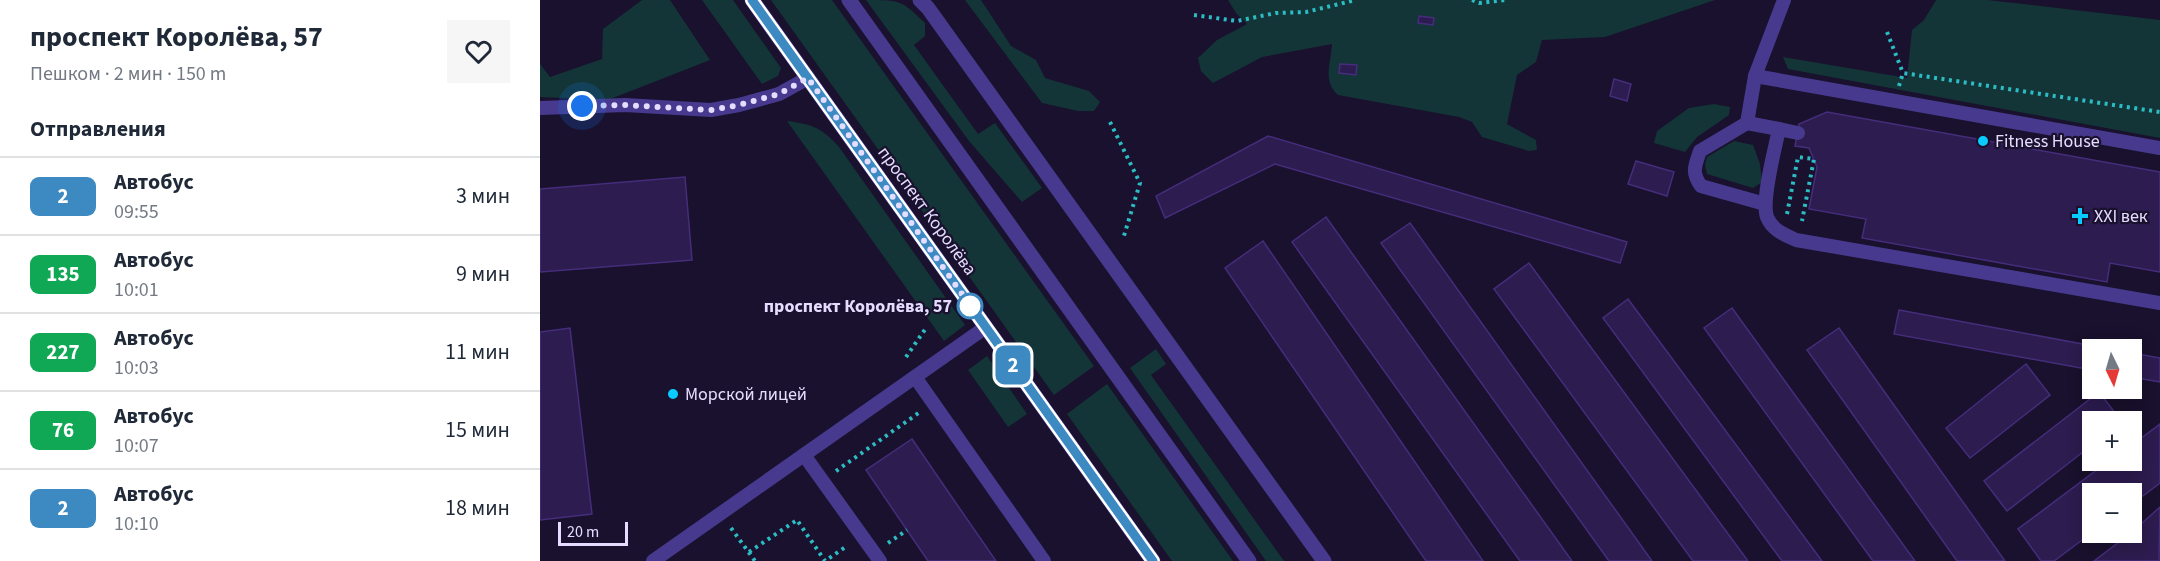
<!DOCTYPE html>
<html lang="ru">
<head>
<meta charset="utf-8">
<style>
  body { margin:0; font-family:"Source Sans 3",sans-serif; background:#f6f6f7; color:#1f2937; height:100vh; display:flex; flex-direction:column; font-size:22px; white-space:nowrap }
  * { box-sizing:border-box; margin:0 }
  p { font-size:20px; color:#747a83 }
  .icon { flex:none; width:33px; height:33px; fill:none; stroke:currentColor; stroke-width:2; stroke-linecap:round; stroke-linejoin:round }
  .map { position:relative; flex:1; overflow:hidden }
  .drawer { display:flex; flex-direction:column; background:#fff; width:540px }
  .drawer>* { flex:none }
  .badge { padding:0 12px; border-radius:9px; font-size:21px; line-height:39px }
  .needle { width:39px; rotate:175deg }
  .tools { position:absolute; left:1542px; top:339px; display:grid; gap:12px }
  .tools a { display:grid; place-items:center; width:60px; height:60px; border-radius:0px; background:#fff; box-shadow:0 3px 15px #0003; font-size:30px }
  .scale { position:absolute; left:18px; bottom:15px; width:70px; box-sizing:border-box; padding-left:6px; border:3px solid #e5ddff; border-top:0; font-size:16px; line-height:21px; white-space:nowrap; color:#e5ddff; -webkit-text-stroke:4px #19112d; paint-order:stroke }
  .you { position:absolute; width:30px; height:30px; margin:-15px; border:4px solid #fff; border-radius:50%; background:#1a73e8; box-shadow:0 0 0 9px #1a73e833 }
  .map>.badge { position:absolute; translate:-50% -50%; box-shadow:0 0 0 3px #fff }
  h2 { padding:0 30px; font-size:22px; line-height:54px }
  .round { display:grid; place-items:center; flex:none; width:63px; height:63px; border-radius:0px; background:#f6f6f7 }
  .head { display:flex; align-items:center; justify-content:space-between; height:102px; padding:0 30px }
  h1 { font-size:28px; font-weight:700; line-height:45px }
  ul { padding:0; list-style:none }
  li { display:flex; align-items:center; gap:18px; height:78px; padding:0 30px; border-top:2px solid #e0e1e3 }
  li div { flex:1 }
  li b { display:block; font-size:22px }
  li em { font-style:normal }
  li .badge { min-width:66px; font-weight:700; text-align:center }
  main { display:flex; flex:1; min-height:0 }
  .map>svg:first-child { display:block }
  .green { fill:#133537 }
  .building { fill:#2c1c4f; stroke:#452d7c; stroke-width:1.5 }
  .lines { fill:none; stroke-linecap:round; stroke-linejoin:round }
  .path { stroke:#2cbcc3; stroke-width:4; stroke-dasharray:3 4.5; stroke-linecap:butt }
  .service { stroke:#473a8e; stroke-width:14 }
  .minor { stroke:#473a8e; stroke-width:15 }
  .tertiary { stroke:#473a8e; stroke-width:15 }
  .line-casing { stroke:#fff; stroke-width:14 }
  .line { stroke:#3d8ac2; stroke-width:9 }
  .walk { stroke:#e5ddff; stroke-width:6; stroke-dasharray:0 10.8 }
  .poi-dot { fill:#09cbff; stroke:#19112d; stroke-width:2 }
  .stop-dot { fill:#fff; stroke:#3d8ac2; stroke-width:3 }
  .labels { text-anchor:middle; dominant-baseline:central; stroke-width:4.5; stroke-linejoin:round; paint-order:stroke }
  .poi-label { font-size:18px; fill:#e5ddff; stroke:#19112d; text-anchor:start }
  .street-label { font-size:18px; fill:#e5ddff; stroke:#19112d }
  .stop-label { font-size:18px; font-weight:bold; fill:#e5ddff; stroke:#19112d; text-anchor:end }
</style>
</head>
<body>
<main>
<section class="drawer">
<div class="head"><div><h1>проспект Королёва, 57</h1><p>Пешком · 2 мин · 150 m</p></div><a class="round"><svg class="icon" aria-label="heart" viewBox="0 0 24 24"><path d="M12 20l-8-8c-3-5 5-10 8-4 3-6 11-1 8 4z"/></svg></a></div>
<h2>Отправления</h2>
<ul>
<li><span class="badge" style="background:#3d8ac2;color:#fff">2</span><div><b>Автобус</b><p>09:55</p></div><em>3 мин</em></li>
<li><span class="badge" style="background:#10a855;color:#fff">135</span><div><b>Автобус</b><p>10:01</p></div><em>9 мин</em></li>
<li><span class="badge" style="background:#10a855;color:#fff">227</span><div><b>Автобус</b><p>10:03</p></div><em>11 мин</em></li>
<li><span class="badge" style="background:#10a855;color:#fff">76</span><div><b>Автобус</b><p>10:07</p></div><em>15 мин</em></li>
<li><span class="badge" style="background:#3d8ac2;color:#fff">2</span><div><b>Автобус</b><p>10:10</p></div><em>18 мин</em></li>
</ul>
</section>
<div class="map">
<svg width="1620" height="561" viewBox="0 0 1620 561">
  <rect width="100%" height="100%" fill="#19112d"/>
  <g class="green">
    <path d="M102,0h28l40,60 -102,40 -68,-3v-33l10,13 52,-18 1,-30z"/>
    <path d="M162,0h31l48,68 -3,8 -16,8z"/>
    <path d="M231,0h61l262,366 -40,29z"/>
    <path d="M326,0c35,0 35,0 59,23v13l-11,9 64,89 17,-11 47,65 -20,14 -53,-61z"/>
    <path d="M425,0h16l30,46 25,14 9,18 44,13 11,11 -6,9h-16l-36,-8z"/>
    <path d="M688,0h487l-110,37 -63,3 -6,22 -19,13 -10,49 29,16 1,10 -8,1 -47,-14 -10,-15 -13,-5 -121,-22c-16,-14 -7,-32 -6,-51l-70,13 -49,26 -12,-12 -3,-13 19,-18 30,-16 -11,-11z"/>
    <path d="M1396,0h52l172,20v118l-372,-69 -5,-12 124,21 5,-48 12,-10z"/>
    <path d="M1174,104l16,3 -1,8 -32,22 -12,15 -31,-9 3,-12 32,-23z"/>
    <path d="M247,121c25,3 35,7 52,26l126,178 -21,16z"/>
    <path d="M1194,141l19,4 7,19 2,18 -9,6 -46,-14 -2,-9 2,-8z"/>
    <path d="M616,349l10,15 -15,11 133,186h-18l-136,-193z"/>
    <path d="M447,356l40,58 -19,13 -40,-57z"/>
    <path d="M567,384l126,177h-61l-105,-147z"/>
  </g>
  <g class="building">
    <path d="M879,16l15,2 -1,7 -15,-2z"/>
    <path d="M800,64l17,1 -1,10 -17,-2z"/>
    <path d="M1074,79l17,5 -4,17 -17,-5z"/>
    <path d="M1287,112l333,60v100l-50,-9 -3,19 -245,-44 4,-19 -57,-10 8,-42 -8,-19 -14,-2 4,-22z"/>
    <path d="M728,136l359,106 -7,21 -345,-99 -110,54 -9,-22z"/>
    <path d="M1096,161l38,11 -7,24 -39,-12z"/>
    <path d="M145,177l7,83 -152,12v-83z"/>
    <path d="M786,217l246,344h-52l-228,-319z"/>
    <path d="M870,223l242,338h-43l-228,-318z"/>
    <path d="M723,241l220,320h-57l-201,-293z"/>
    <path d="M989,263l219,298h-55l-199,-272z"/>
    <path d="M1088,299l194,262h-40l-179,-243z"/>
    <path d="M1192,308l183,253h-42l-169,-233z"/>
    <path d="M1359,310l216,40h-23v20l-198,-36z"/>
    <path d="M30,328l22,186 -52,6v-188z"/>
    <path d="M1299,328l166,233h-48l-150,-211z"/>
    <path d="M1592,353l28,5v24l-28,-5z"/>
    <path d="M1486,364l24,31 -80,63 -24,-30z"/>
    <path d="M1559,392l23,30h-30v23l-85,66 -23,-30z"/>
    <path d="M1620,424v59l-28,21v-10h-40l1,38 -39,29h-13l-23,-32 92,-69h22v-15z"/>
    <path d="M372,439l37,54 47,68h-68l-62,-91z"/>
    <path d="M1620,507l-1,54h-65l38,-29z"/>
  </g>
  <g class="lines">
    <g class="path">
      <path d="M932,0l7,3 26,-3"/>
      <path d="M654,15l43,6 39,-8 30,-1 50,-12"/>
      <path d="M1347,32l16,41"/>
      <path d="M1359,86l4,-13 257,39"/>
      <path d="M570,122l30,61 -17,56"/>
      <path d="M1247,214l11,-57 16,2 -12,62"/>
      <path d="M366,357l20,-29"/>
      <path d="M296,471l84,-59"/>
      <path d="M191,528l24,33"/>
      <path d="M348,543l19,-13"/>
      <path d="M209,552l48,-32 28,41 22,-15"/>
    </g>
    <g class="service">
      <path d="M1215,76l405,72"/>
      <path d="M0,108l85,-3 86,5 28,-5 40,-11 29,-16"/>
      <path d="M1207,123l32,6c-4,20 -18,71 -12,88 5,13 18,18 29,23l364,63"/>
      <path d="M1239,129l19,4"/>
      <path d="M1225,204l-64,-18c-10,-14 -6,-20 -1,-35l47,-28 8,-47 29,-76"/>
      <path d="M375,377l129,184"/>
      <path d="M264,455l76,106"/>
      <path d="M113,561l333,-234"/>
    </g>
    <path class="minor" d="M380,0l8,8 396,553"/>
    <g class="tertiary">
      <path d="M212,0l401,561"/>
      <path d="M309,0l400,561"/>
    </g>
  </g>
  <g class="lines">
    <g class="line-casing">
      <path id="line" d="M212,0l401,561"/>
    </g>
    <use href="#line" class="line"/>
    <path class="walk" d="M42,106l43,-1 86,5 28,-5 40,-11 29,-16 164,230 -2,-2"/>
  </g>
  <g class="poi-dot">
    <circle cx="1443" cy="141" r="6"/>
    <path d="M1537 207h6v6h6v6h-6v6h-6v-6h-6v-6h6z"/>
    <circle cx="133" cy="394" r="6"/>
  </g>
  <circle class="stop-dot" cx="430" cy="306" r="12"/>
  <g class="labels">
    <g class="poi-label">
      <text x="1455" y="141">Fitness House</text>
      <text x="1554" y="216">XXI век</text>
      <text x="145" y="394">Морской лицей</text>
    </g>
    <g class="street-label">
      <text transform="translate(387 211) rotate(54)">проспект Королёва</text>
    </g>
    <g class="stop-label">
      <text x="412" y="306">проспект Королёва, 57</text>
    </g>
  </g>
</svg>
<div class="tools">
<a><svg class="needle" viewBox="-14 -14 28 28"><path d="M0-13l5 13h-10z" fill="#e53935"/><path d="M0 13l5-13h-10z" fill="#747a83"/></svg></a>
<a>+</a>
<a>−</a>
</div>
<div class="scale">20 m</div>
<div class="you" style="left:42px;top:106px"></div>
<b class="badge" style="left:473px;top:365px;background:#3d8ac2;color:#fff">2</b>
</div>
</main>
</body>
</html>
